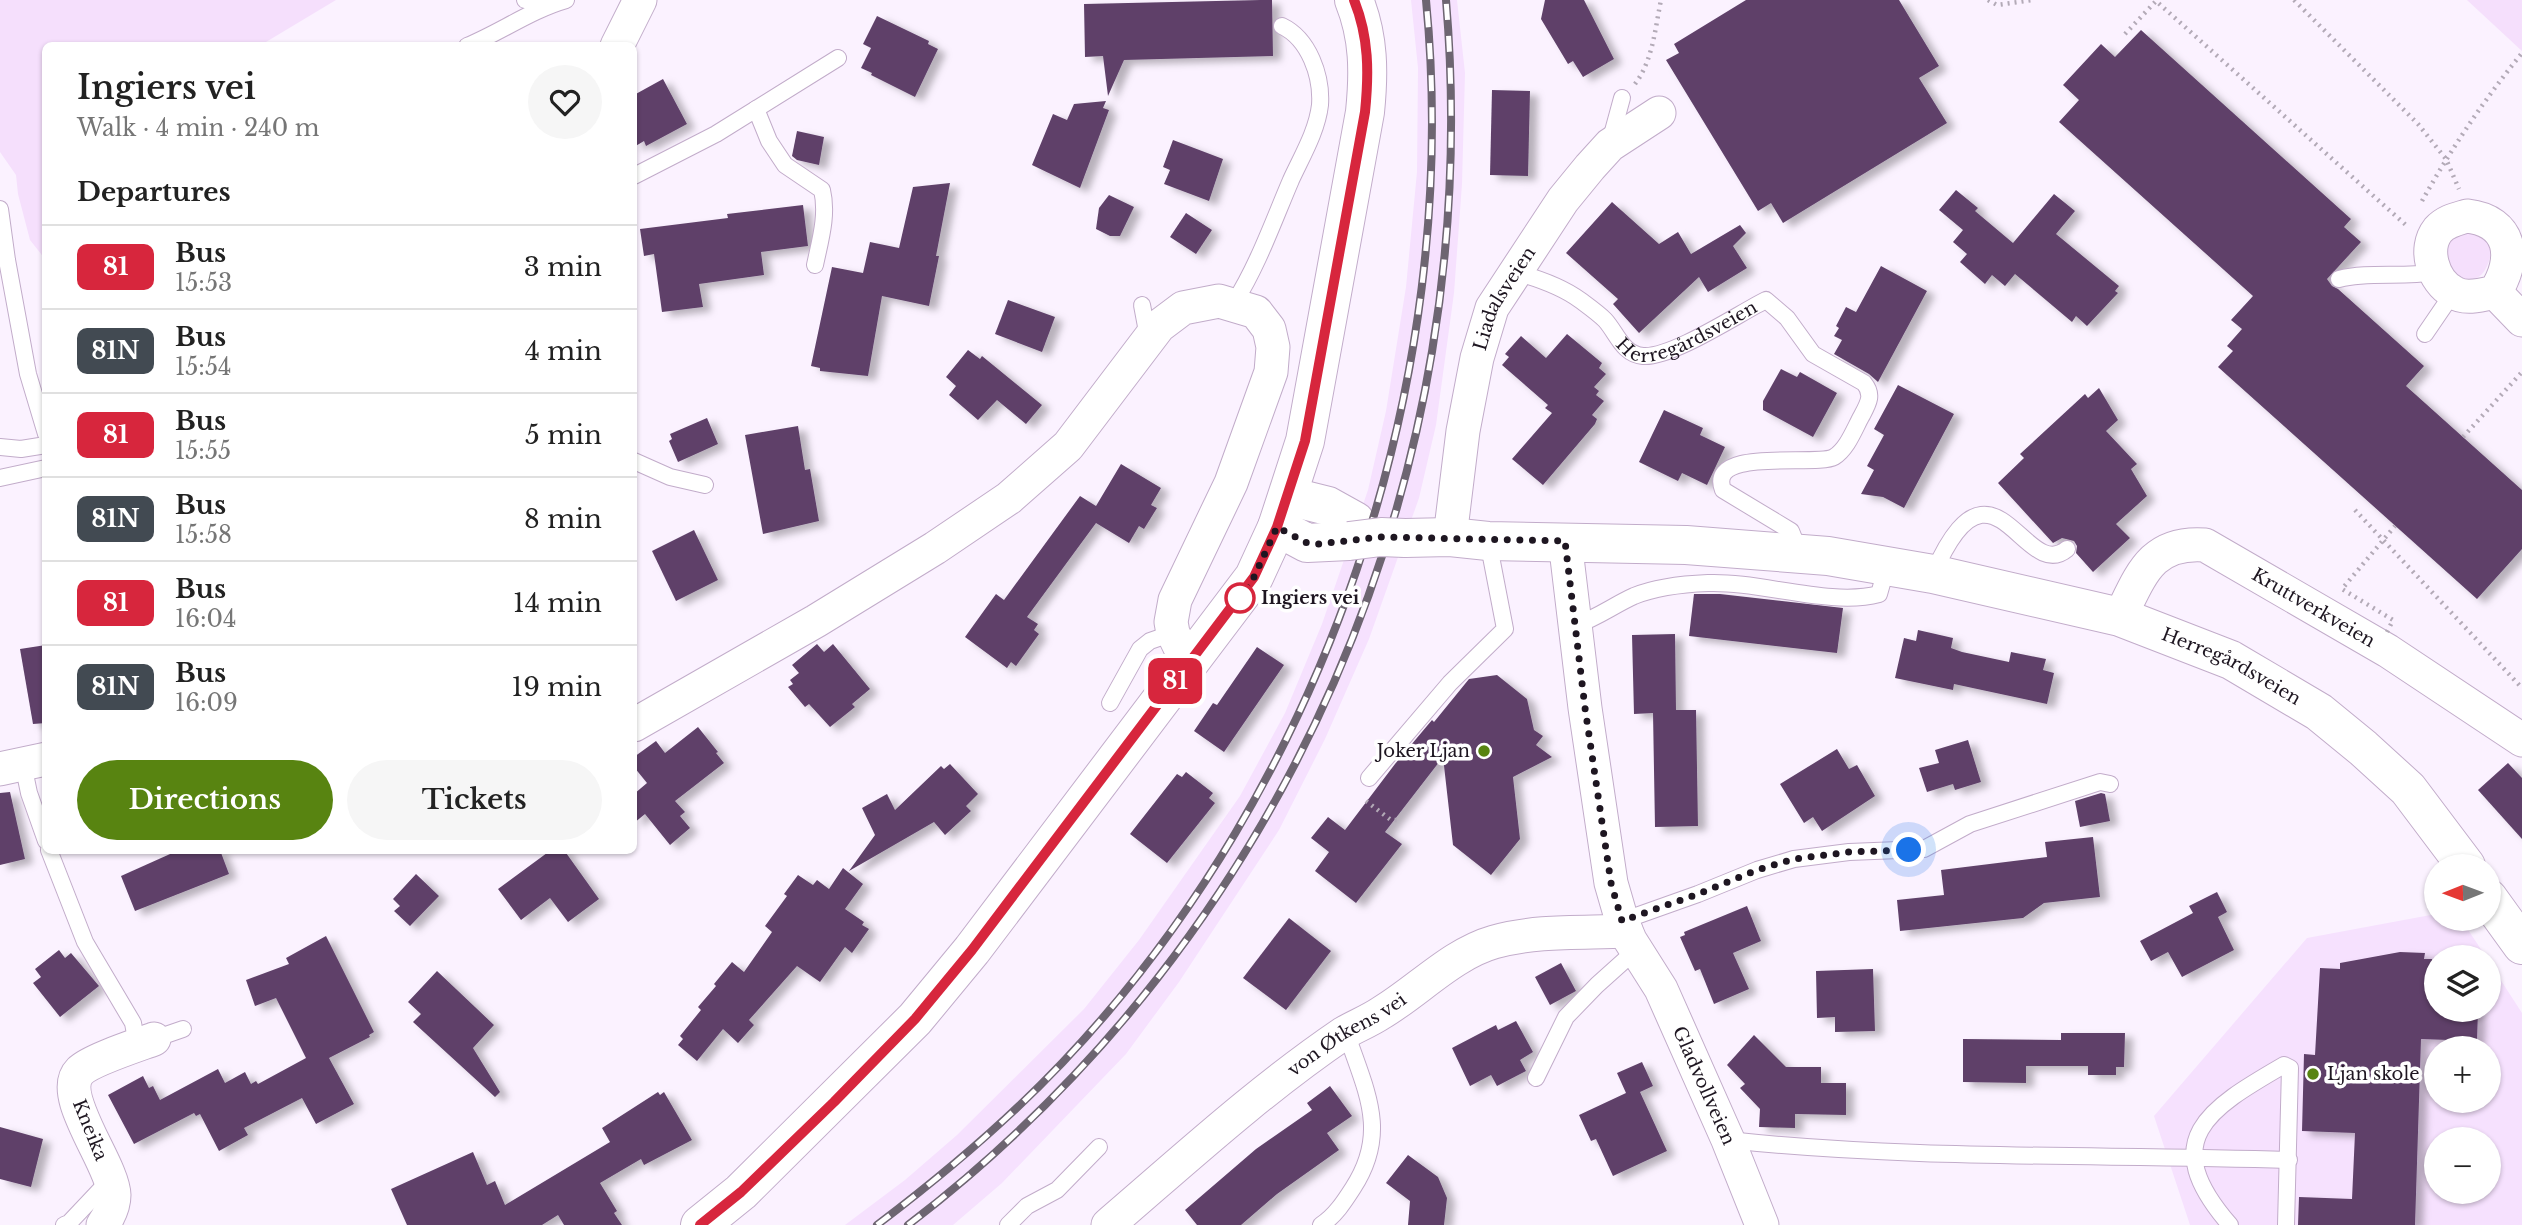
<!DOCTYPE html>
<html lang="en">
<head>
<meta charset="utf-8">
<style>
  body { margin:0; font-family:"Libre Baskerville",serif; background:#f6f6f6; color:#222; height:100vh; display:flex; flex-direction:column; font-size:26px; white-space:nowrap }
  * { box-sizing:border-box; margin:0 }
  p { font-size:23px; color:#767676 }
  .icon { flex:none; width:38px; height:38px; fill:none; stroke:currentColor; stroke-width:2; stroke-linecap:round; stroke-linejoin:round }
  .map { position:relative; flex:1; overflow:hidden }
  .drawer { position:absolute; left:42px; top:42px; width:595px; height:812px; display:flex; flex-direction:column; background:#fff; border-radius:10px; box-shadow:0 2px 5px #0004 }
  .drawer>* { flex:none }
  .badge { padding:0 14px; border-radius:10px; font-size:24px; line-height:46px }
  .needle { width:46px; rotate:269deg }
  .controls { position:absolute; left:2424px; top:854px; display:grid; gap:14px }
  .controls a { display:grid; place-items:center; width:77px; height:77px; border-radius:50%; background:#fff; box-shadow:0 2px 5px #0004; font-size:35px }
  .you { position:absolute; width:35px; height:35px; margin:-18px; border:5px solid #fff; border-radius:50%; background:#1a73e8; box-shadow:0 0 0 10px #1a73e833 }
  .map>.badge { position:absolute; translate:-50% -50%; box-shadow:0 0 0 4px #fff }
  h2 { padding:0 35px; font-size:26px; line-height:63px }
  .round { display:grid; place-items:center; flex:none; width:74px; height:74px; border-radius:37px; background:#f6f6f6 }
  .overview { display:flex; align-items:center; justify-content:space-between; height:119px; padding:0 35px }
  h1 { font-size:33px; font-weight:600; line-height:52px }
  .button { display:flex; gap:14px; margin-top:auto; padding:14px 35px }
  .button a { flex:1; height:80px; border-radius:42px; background:#588411; color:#fff; font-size:28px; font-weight:600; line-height:80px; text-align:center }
  .button a+a { background:#f6f6f6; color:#222 }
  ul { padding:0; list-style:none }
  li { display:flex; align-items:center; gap:21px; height:84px; padding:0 35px; border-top:2px solid #e0e0e0 }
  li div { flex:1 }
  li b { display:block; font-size:26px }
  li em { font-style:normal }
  li .badge { min-width:77px; font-weight:700; text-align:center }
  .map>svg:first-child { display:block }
  .built { fill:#f6e1fe; fill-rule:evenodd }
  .green { fill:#f5dffc }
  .building { fill:#5f4169; filter:url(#shadow) }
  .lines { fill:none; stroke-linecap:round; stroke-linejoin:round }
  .service-casing { stroke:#c2acca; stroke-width:18 }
  .minor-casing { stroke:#c2acca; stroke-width:35 }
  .tertiary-casing { stroke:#c2acca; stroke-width:40 }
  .path { stroke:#b3aab7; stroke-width:4.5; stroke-dasharray:2 5; stroke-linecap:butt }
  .service { stroke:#fff; stroke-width:16 }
  .minor { stroke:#fff; stroke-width:33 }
  .tertiary { stroke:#fff; stroke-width:38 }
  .rail-casing { stroke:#6d6571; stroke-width:8 }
  .rail { stroke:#fff; stroke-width:5; stroke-dasharray:16; stroke-linecap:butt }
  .tertiary-bridge-casing { stroke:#c2acca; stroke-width:40; stroke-linecap:butt }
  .path-bridge { stroke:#b3aab7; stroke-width:4.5; stroke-dasharray:2 5; stroke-linecap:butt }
  .tertiary-bridge { stroke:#fff; stroke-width:38 }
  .line-casing { stroke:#fff; stroke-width:16 }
  .line { stroke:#d7263d; stroke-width:10 }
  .walk { stroke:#1e1621; stroke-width:7; stroke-dasharray:0 12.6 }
  .stop-dot { fill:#fff; stroke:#d7263d; stroke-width:3.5 }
  .poi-dot { fill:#588411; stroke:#fff; stroke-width:2.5 }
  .labels { text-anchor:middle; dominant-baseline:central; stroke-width:7; stroke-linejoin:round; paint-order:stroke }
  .street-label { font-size:18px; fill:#1e1621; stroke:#fff }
  .stop-label { font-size:18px; font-weight:bold; fill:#1e1621; stroke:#fff; text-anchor:start }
  .poi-label { font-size:18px; fill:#1e1621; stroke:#fff; text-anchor:end }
</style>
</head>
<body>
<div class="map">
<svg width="2522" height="1225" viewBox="0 0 2522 1225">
  <defs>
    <filter id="shadow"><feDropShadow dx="8" dy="4.5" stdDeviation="3.5" flood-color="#0004"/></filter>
  </defs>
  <rect width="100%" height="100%" fill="#fbf2ff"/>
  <g class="built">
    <path d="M1411,0h46l8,73 -3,111 -8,109 -18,132 -17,73 -50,141 -44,100 -46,91 -100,152 -53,72 -124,129 -49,42h-108l60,-45 52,-45 127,-126 55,-69 101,-144 45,-83 37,-89 46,-134 18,-79 20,-124 11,-115 1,-104z"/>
    <path d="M2436,914v5h25l25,38h-50v53h52l1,-48 33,51v212h-332l-36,-109 153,-178zM2436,1048h52v53h-52zM2436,1139h52v53h-52z"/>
  </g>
  <g class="green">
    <path d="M0,0h336l-75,45 -215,1 -1,213 -15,-19 -12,-46 -2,-19 -16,-23z"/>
    <path d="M2467,0h55v51z"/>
    <path d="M2466,230l27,13c-4,25 -11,47 -42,31 -10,-28 -9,-28 15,-44z"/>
  </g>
  <g class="building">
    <path d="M1260,0h12l1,56 -149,4 -16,36 -5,-40 -18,1 -1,-53z"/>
    <path d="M1545,0h39l30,59 -31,18 -10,-16 -5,3 -27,-45z"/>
    <path d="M1746,0h153l40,66 -20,12 28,45 -164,100 -12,-20 -13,8 -92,-151 13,-7 -5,-9z"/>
    <path d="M877,16l52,25 -1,3 10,5 -23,48 -44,-22 1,-2 -11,-5 10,-20 -8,-4z"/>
    <path d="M2141,30l210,189 -7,8 17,15 -34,37 5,7 6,3 86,77 -18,20 116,104v59l-45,50 -259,-232 15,-16 -6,-5 15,-17 -11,-9 22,-24 -194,-174 20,-22 -16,-15 38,-41 14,13z"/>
    <path d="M663,79l24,45 -41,22 -2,-5 -10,6v-52z"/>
    <path d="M1492,90l38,1 -2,85 -38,-1z"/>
    <path d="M1106,101l-3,7 6,2 -29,78 -48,-23 21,-51 14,6 7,-16z"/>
    <path d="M797,131l27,6 -5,28 -22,-5 -5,-4z"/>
    <path d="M1173,140l50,19 -14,42 -45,-17 6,-14 -7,-3z"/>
    <path d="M950,183l-14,73h3l-10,50 -47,-10 -14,80 -48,-5v-3l-9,-2 21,-99 31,6 7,-31 29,6 14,-61z"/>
    <path d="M1956,190l22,18 -3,3 38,32 41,-49 21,17 -19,23 63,52 -4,5 3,2 -31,33 -11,-10 -4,6 -57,-48 -10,12 -13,-11 -7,9 -25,-22 7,-8 -14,-12 10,-12 -24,-20z"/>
    <path d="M1109,195l25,12 -14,29h-10l-14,-7 3,-21z"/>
    <path d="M1612,202l47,42 19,-12 13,22 49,-29 6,8 -13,13 14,22 -39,24 -9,-15 -60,56 -26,-29 5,-5 -52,-46z"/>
    <path d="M803,205l5,41 -47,6 3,23 -65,9 4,23 -41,5 -8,-58 -10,2 -4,-27 88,-11 -1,-4z"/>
    <path d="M1186,213l26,17 -16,24 -26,-17z"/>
    <path d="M1881,266l46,25 -49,91 -9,-8 -35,-20 8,-14 -8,-4 5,-8 -3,-2 10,-19 10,5z"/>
    <path d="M1008,300l47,17 -13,35 -47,-18z"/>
    <path d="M1567,334l35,29 -3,5 7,6 -12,13 5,4 -3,4 8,6 -12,14 5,4 -2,5 -52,61 -31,-26 40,-46 -7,-5 3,-3 -46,-40 7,-8 -4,-3 16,-18 25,22z"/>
    <path d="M968,350l12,9 2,-3 60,49 -16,19 -29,-24 -19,20 -29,-25 7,-9 -10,-9z"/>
    <path d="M1781,369l16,8 3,-5 37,21 -24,44 -50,-27v-9z"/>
    <path d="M1898,385l56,29 -50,94 -21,-11 -22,-3 13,-24 -7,-4 17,-31 -10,-6z"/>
    <path d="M2099,388l19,32 -12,11 31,33 -6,5 16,27 -31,28 14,14 -37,34 -17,-19 1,-7 -3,-5 -12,-3 -9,5 -55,-60 26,-25 -4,-4 65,-60 3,4z"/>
    <path d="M1664,410l39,18 -3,7 25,12 -18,38 -25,-12 -4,8 -39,-19z"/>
    <path d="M707,418l11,26 -40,18 -9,-21 3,-2 -2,-5z"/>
    <path d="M798,426l7,44 5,-1 9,52 -56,13 -18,-99z"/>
    <path d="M1121,464l40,24 -10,17 6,3 -13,21 -5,-3 -10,17 -33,-20 -69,94 11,7 -4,6 5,4 -23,32 -5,-4 -4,6 -42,-31 31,-43 8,6 76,-104 16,10z"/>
    <path d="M694,530l24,50 -42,21 -24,-50z"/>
    <path d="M1694,594h26l123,14 -6,45 -148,-17z"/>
    <path d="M1918,630l35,8 -2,10 11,4 47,10 2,-10 35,7 -3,11 11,3 -7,31 -93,-20 -1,6 -58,-12 9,-40 12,3z"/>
    <path d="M1675,634l1,76h20l2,116 -43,1 -2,-114 -19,1 -2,-79z"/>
    <path d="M817,644l7,8 9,-8 37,45 -18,15 3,3 -25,20 -21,-23 -4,3 -17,-20 5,-3 -3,-4 9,-7 -7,-8z"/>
    <path d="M46,645v78l-13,1 -13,-75z"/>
    <path d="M1257,647l27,18 -60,87 -30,-21 19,-28 4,2z"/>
    <path d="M1497,675l30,24 7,31 9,6 -7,9 16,12 -39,20 7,62 -29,36 -38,-30 -10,-88 -58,75 17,12 -46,59 -41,-32 14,-19 -18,-14 17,-21 17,13 50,-66 37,-44 2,2 35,-43z"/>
    <path d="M698,727l20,25 -2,1 8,10 -49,38 10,11 -5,4 10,12 -20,17 -25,-31 -11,9v-29l13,-11 -13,-16v-10l22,-16 9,12z"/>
    <path d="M1968,740l13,42 -26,8 -2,-6 -26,8 -8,-24 20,-5 -4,-13z"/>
    <path d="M1837,749l12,20 8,-4 18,31 -53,35 -9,-14 -9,6 -24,-39z"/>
    <path d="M2508,763l14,15v61l-44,-49z"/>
    <path d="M950,764l28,30 -12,12 5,5 -26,24 -11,-13 -85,49 26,-36 -13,-27 25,-14 8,16 46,-44 3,3z"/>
    <path d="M1186,772l27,21 -4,5 6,5 -48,60 -37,-29 47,-60 5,3z"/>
    <path d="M10,792l15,67 -25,6v-72z"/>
    <path d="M2101,793l4,1 5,27 -30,6 -5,-26z"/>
    <path d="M2093,837l7,60 -56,6 -21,15 -123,13 -3,-31 47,-5 -3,-25 106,-13 -2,-15z"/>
    <path d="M179,850h41l9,24 -94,37 -14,-35z"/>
    <path d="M551,850h13l35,49 -31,23 -18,-24 -29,22 -23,-31z"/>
    <path d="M843,868l20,16 -18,25 19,13 -2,3 7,4 -17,24 -7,-6 -25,35 -23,-16 -48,54 5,5 -16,18 -15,-14 -26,32 -19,-16 5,-6 -3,-3 21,-26 -3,-3 18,-21 -2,-2 18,-22 12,10 28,-40 -7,-6 22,-30 -3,-2 14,-19 15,10 4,-5 12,9z"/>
    <path d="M416,874l23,22 -29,30 -16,-15 6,-5 -7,-7z"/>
    <path d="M2217,892l10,20 -9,5 16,33 -52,27 -14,-25 -17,9 -11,-20 53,-28 -4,-7z"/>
    <path d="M1747,906l14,35 -28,12 16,36 -35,15 -14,-35 -5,2 -15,-34 5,-2 -1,-3z"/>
    <path d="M1289,918l42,33 -45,59 -43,-32z"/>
    <path d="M326,936l48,96 -5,3 1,2 -41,21 25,46 -38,20 -14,-26 -58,30 4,7 -29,16 -19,-37 -4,2 -2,-3 -60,31 -26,-49 35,-19 6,12 4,-2 7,14 58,-31 7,14 20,-11 6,12 5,-3 2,3 48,-26 -30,-60 -21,8 -9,-26 43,-16 -3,-6z"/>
    <path d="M59,950l6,8 6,-5 28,33 -39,31 -27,-34 8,-6 -6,-8z"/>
    <path d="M2400,952l25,1 -1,6h8l-1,31h5v20h42l-1,31 -56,-2 -6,186h-117l1,-28 53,2 3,-66 -53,-2 2,-77 11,1 5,-87 20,1v-6z"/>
    <path d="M1561,963l15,28 -26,14 -15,-28z"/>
    <path d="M1873,969l2,62 -40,1v-15l-18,1 -1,-47z"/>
    <path d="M437,971l57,54 -21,23 27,44 -5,5 -82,-75 8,-8 -13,-12z"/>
    <path d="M1516,1021l17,31 -13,8 6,11 -29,15 -6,-11 -21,11 -18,-38 44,-23 2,5z"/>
    <path d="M2061,1033h64l-1,34h-8v8h-28v-9h-62v17l-63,-1v-43l98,1z"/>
    <path d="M1754,1035l32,32h35v16h25v32l-51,-1v14l-36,-1 1,-18 -20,-21 5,-4 -18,-19z"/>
    <path d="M1642,1062l11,24 -13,6 27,59 -54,25 -17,-37 -5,2 -12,-26 47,-22 -9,-20z"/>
    <path d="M1330,1086l22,30 -25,17 12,17 -62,44 -36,31h-44l-12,-15 71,-61 56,-39 -5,-7z"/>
    <path d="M658,1092l2,3 4,-3 28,48 -48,25 -3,-6 -41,24 17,28 -3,2 8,12h-58l-6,-10 -16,10h-135l-16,-36 82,-37 14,33 8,-4 10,24 105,-63 -8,-14z"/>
    <path d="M0,1127l43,12 -12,48 -31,-8z"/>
    <path d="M1408,1155l30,22 9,21 -3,27h-36l2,-24 -24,-18z"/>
  </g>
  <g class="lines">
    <g class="service-casing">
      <g id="service">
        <path d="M525,0l22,5"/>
        <path d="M467,46c34,-14 64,-36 99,-46"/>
        <path d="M756,109l13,32 16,24 37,25c6,25 -2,51 -7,75"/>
        <path d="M1610,142l12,-44"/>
        <path d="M634,176l82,-42 122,-76"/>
        <path d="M0,209l7,51 21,114 18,60"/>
        <path id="s1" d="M1515,272c22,6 46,14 65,28 8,6 18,13 25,20 12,13 17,34 38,36 29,2 95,-42 123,-56l21,18 26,36 51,29c10,12 4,21 -3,34 -7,13 -14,32 -27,40 -17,10 -128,-11 -111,33l68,41 8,20"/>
        <path d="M2339,279c31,-8 64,-1 95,-7"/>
        <path d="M1234,303c24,-38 39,-81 57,-123 11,-24 26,-49 29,-75 2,-29 -11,-66 -38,-79"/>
        <path d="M1142,305l6,32"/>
        <path d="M2425,334l28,-41"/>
        <path d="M0,447l21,2 25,-4"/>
        <path d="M634,461l36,16 35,8"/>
        <path d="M0,478l46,-10"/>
        <path d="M1933,574c60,-137 91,11 134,-25"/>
        <path d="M1576,625c21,-7 38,-20 58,-29 22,-9 50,-12 74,-13 52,-2 123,24 171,11l8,-28"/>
        <path d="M1110,703l30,-54 10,-8 23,-8"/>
        <path d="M23,764l6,29 17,48"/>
        <path d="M1369,778l81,-95 55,-54 -17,-88"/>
        <path d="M49,850l36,92 48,81 4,22"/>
        <path d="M1622,921l76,-27 59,-24 37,-11 55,-7 75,-3 46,-25 130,-42 10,2"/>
        <path d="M154,1039l29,-10"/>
        <path d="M1536,1078l30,-61 31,-32 39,-35"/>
        <path d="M1728,1140c186,20 374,14 561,20"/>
        <path d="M64,1225l5,-2 34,-36 7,-5"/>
        <path d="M1008,1225l19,-19 30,-16 42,-43"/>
        <path d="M1321,1225c14,-9 23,-23 32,-37 37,-57 12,-98 -7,-156"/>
        <path d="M2230,1225c-74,-85 -22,-116 54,-160l6,3 -4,157"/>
      </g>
    </g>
    <g class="minor-casing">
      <g id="minor">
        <path d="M617,46l23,-46"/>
        <path d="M2467,216c45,5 50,43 28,76 -13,3 -30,8 -42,0 -20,-11 -30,-43 -15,-62 8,-9 19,-11 29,-14z"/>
        <path d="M2495,292l27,28"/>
        <path id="s2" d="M1450,537l13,-106 14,-73 15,-50 71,-108 27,-33 20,-22 49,-32"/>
        <path id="s3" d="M1565,541l20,167 26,175 11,38 8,19 31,49 67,151 34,85"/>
        <path id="s4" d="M2120,617c21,-42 31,-76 85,-72l183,106 134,89"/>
        <path d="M634,725l182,-104 119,-73 74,-50 59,-52 91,-120 24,-18 36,-7 37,11 13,17 4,18 -2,25 -40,111 -56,117 -4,22 2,11 15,31"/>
        <path d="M0,769l46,-10"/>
        <path d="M103,1225c6,-9 11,-19 11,-30 -1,-31 -58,-100 -34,-124 11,-11 58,-26 74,-32"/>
        <path id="s5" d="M1108,1225c77,-66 152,-135 236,-192 12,-7 25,-12 37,-20 37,-22 71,-59 113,-71 42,-12 89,-9 132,-11"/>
      </g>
    </g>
    <g class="tertiary-casing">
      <g id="tertiary">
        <path d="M1288,496l40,10 27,15"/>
        <path d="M1277,527l30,16 42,-2"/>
        <path id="s6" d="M1405,538l45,-1 38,4 198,4 142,11 105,18 187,43 111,43 88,52 44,36 45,41 58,77"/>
        <path d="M2488,898l34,47"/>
        <path d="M700,1225l41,-33 174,-173 57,-69 282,-373 23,-50 28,-86 60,-329c4,-39 4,-75 -11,-112"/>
      </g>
    </g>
    <g class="path">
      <path d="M1988,0l9,5 36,-5"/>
      <path d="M2294,0l124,124 28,35 13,30"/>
      <path d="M2125,34l31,-33 251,225"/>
      <path d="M1635,84c18,-24 20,-55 26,-84"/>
      <path d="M2422,201c29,-52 62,-101 100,-148"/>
      <path d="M2463,437l59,-65"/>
      <path d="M2355,510l167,178"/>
      <path d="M1366,801l25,19h10"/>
    </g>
    <use href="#service" class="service"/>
    <use href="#minor" class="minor"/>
    <use href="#tertiary" class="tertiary"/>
    <g class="rail-casing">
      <g id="rail">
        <path d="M877,1225c66,-50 128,-102 185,-162 263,-277 401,-683 364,-1063"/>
        <path d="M908,1225c379,-290 578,-750 538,-1225"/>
      </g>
    </g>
    <use href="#rail" class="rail"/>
    <g class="tertiary-bridge-casing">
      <path id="tertiary-bridge" d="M1349,541l32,-4 24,1"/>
    </g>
    <path class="path-bridge" d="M2387,632l6,-12 -51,-31 53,-63"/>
    <use href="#tertiary-bridge" class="tertiary-bridge"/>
  </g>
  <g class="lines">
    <g class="line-casing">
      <path id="line" d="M700,1225l41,-33 93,-90 81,-83 57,-69 282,-373 23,-50 28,-86 60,-329c4,-39 4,-75 -11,-112"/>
    </g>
    <use href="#line" class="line"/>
    <path class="walk" d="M1240,598l14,-21 23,-50 30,16 11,1 63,-7 184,4 20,167 26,175 11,38 76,-27 59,-24 37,-11 55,-7 60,-2"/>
  </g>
  <circle class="stop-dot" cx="1240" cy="598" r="14"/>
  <g class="poi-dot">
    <circle cx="1484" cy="751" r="7"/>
    <circle cx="2313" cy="1074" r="7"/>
  </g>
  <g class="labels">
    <g class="street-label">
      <text stroke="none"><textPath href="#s2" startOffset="247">Liadalsveien</textPath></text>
      <text stroke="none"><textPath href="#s1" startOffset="205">Herregårdsveien</textPath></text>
      <text stroke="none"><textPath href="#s4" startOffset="247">Kruttverkveien</textPath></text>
      <text stroke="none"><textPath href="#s6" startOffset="844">Herregårdsveien</textPath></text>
      <text stroke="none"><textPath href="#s5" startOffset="306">von Øtkens vei</textPath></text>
      <text stroke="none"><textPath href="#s3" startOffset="569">Gladvollveien</textPath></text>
      <text transform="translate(90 1130) rotate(68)">Kneika</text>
    </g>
    <g class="stop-label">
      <text x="1261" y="598">Ingiers vei</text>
    </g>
    <g class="poi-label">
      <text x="1470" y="751">Joker Ljan</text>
      <text x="2327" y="1074" text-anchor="start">Ljan skole</text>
    </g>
  </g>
</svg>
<div class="controls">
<a><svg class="needle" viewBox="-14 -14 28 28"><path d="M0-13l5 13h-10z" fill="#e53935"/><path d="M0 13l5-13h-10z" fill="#767676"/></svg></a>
<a><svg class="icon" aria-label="layers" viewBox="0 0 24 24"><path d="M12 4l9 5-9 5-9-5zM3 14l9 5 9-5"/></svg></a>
<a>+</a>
<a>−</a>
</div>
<div class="you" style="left:1909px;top:850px"></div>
<b class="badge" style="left:1175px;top:681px;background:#d7263d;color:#fff">81</b>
<section class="drawer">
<div class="overview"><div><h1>Ingiers vei</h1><p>Walk · 4 min · 240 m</p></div><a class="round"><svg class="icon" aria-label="heart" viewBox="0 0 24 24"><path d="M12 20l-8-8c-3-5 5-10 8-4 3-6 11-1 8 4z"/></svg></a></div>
<h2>Departures</h2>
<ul>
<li><span class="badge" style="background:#d7263d;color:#fff">81</span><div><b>Bus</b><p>15:53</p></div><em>3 min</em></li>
<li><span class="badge" style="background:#424a52;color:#fff">81N</span><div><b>Bus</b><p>15:54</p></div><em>4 min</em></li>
<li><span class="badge" style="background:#d7263d;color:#fff">81</span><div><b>Bus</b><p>15:55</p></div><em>5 min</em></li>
<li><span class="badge" style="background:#424a52;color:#fff">81N</span><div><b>Bus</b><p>15:58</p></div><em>8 min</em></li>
<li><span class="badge" style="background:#d7263d;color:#fff">81</span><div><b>Bus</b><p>16:04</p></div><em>14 min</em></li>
<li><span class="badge" style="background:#424a52;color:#fff">81N</span><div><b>Bus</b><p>16:09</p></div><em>19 min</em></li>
</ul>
<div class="button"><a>Directions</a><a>Tickets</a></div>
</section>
</div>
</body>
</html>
